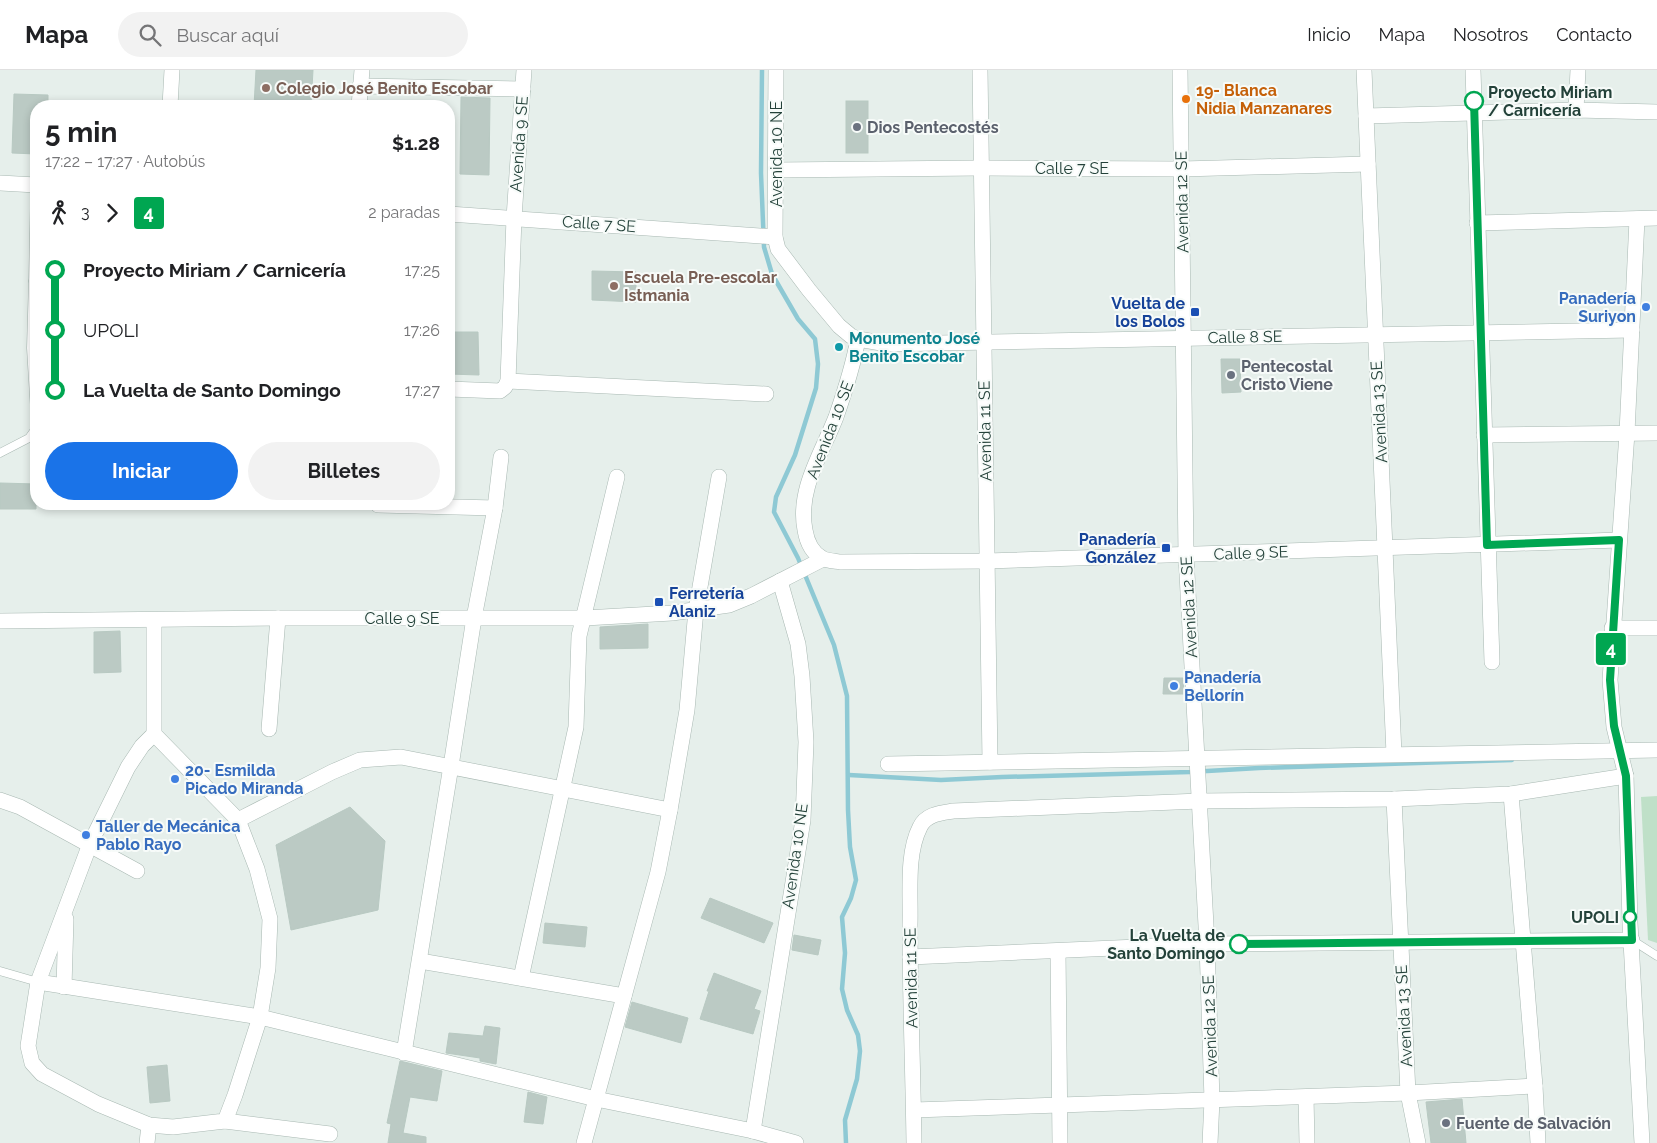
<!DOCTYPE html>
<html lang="es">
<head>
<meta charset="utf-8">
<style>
  body { margin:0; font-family:Raleway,sans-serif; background:#f2f2f2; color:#202124; height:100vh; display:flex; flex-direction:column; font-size:19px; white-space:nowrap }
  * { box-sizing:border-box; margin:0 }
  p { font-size:16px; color:#757577 }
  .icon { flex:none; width:28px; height:28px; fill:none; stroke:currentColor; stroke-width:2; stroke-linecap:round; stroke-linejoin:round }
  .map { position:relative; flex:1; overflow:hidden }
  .drawer { position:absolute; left:30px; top:30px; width:425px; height:410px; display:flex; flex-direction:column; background:#fff; border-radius:20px; box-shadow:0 2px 8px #0003 }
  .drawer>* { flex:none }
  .badge { padding:0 10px; border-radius:4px; font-size:18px; line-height:32px }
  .map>.badge { position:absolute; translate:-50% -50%; box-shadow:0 0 0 2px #fff }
  .legs { display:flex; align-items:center; gap:8px; height:55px; padding:0 15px; font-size:16px }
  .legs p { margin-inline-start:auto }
  .headline { display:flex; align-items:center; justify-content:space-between; height:85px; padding:0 15px }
  h1 { font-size:28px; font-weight:700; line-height:38px }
  .primary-button { display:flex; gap:10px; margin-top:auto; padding:10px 15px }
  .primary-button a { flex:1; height:58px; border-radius:30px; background:#1a73e8; color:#fff; font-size:20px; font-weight:700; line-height:58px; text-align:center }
  .primary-button a+a { background:#f2f2f2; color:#202124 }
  ul { padding:0 15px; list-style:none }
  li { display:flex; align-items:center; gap:18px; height:60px; font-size:19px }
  li i { display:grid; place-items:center; width:8px; height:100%; margin:0 6px; background:currentColor }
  li i::after { content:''; width:12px; height:12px; margin:-6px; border:4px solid; border-radius:50%; background:#fff }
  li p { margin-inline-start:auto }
  li:first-child i { background:linear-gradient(#0000 50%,currentColor 0) }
  li:last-child i { background:linear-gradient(currentColor 50%,#0000 0) }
  header { display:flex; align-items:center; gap:30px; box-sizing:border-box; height:70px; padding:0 25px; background:#fff; border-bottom:1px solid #e0e0e0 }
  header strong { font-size:24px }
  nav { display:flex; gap:28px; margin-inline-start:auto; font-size:18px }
  .search { width:350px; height:45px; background:#f2f2f2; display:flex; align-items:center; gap:12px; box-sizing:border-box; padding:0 18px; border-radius:28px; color:#757577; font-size:19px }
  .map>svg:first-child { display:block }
  .green { fill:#bfe0c8 }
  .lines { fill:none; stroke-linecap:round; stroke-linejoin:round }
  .stream { stroke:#8ec9d4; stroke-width:4.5 }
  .building { fill:#bbcac4; stroke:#b8c9c2 }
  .service-casing { stroke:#a8b8b2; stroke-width:9 }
  .minor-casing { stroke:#a8b8b2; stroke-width:16 }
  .service { stroke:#fff; stroke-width:8 }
  .minor { stroke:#fff; stroke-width:15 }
  .line-1-casing { stroke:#fff; stroke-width:11 }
  .line-1 { stroke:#00a651; stroke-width:8 }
  .education-dot { fill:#8d6e63; stroke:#f7fbf9; stroke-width:2 }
  .food-dot { fill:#e8710a; stroke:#f7fbf9; stroke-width:2 }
  .stop-1-dot { fill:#fff; stroke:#00a651; stroke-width:2.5 }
  .worship-dot { fill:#6b7280; stroke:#f7fbf9; stroke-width:2 }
  .shop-dot { fill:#3f7fe0; stroke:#f7fbf9; stroke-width:2 }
  .transit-dot { fill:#1a4fb4; stroke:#f7fbf9; stroke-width:2 }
  .culture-dot { fill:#0f9aa8; stroke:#f7fbf9; stroke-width:2 }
  .labels { text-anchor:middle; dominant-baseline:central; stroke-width:4; stroke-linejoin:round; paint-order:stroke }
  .education-label { font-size:16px; font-weight:bold; fill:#785e54; stroke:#f7fbf9; text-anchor:start }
  .food-label { font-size:16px; font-weight:bold; fill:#c56008; stroke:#f7fbf9; text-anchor:start }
  .stop-label { font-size:16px; font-weight:bold; fill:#24423a; stroke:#f7fbf9; text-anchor:end }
  .worship-label { font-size:16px; font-weight:bold; fill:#5b616d; stroke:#f7fbf9; text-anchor:start }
  .street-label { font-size:16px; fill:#24423a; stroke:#f7fbf9 }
  .shop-label { font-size:16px; font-weight:bold; fill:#366cbe; stroke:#f7fbf9; text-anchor:start }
  .transit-label { font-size:16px; font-weight:bold; fill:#164399; stroke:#f7fbf9; text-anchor:end }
  .culture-label { font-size:16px; font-weight:bold; fill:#0d838f; stroke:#f7fbf9; text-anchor:start }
</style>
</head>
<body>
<header>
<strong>Mapa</strong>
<div class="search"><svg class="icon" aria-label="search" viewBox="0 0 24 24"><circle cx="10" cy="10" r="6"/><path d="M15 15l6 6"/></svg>Buscar aquí</div>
<nav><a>Inicio</a><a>Mapa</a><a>Nosotros</a><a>Contacto</a></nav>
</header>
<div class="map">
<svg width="1657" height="1073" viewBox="0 0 1657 1073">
  <rect width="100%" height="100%" fill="#e6efeb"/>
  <path class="green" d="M1657,726v147l-9,-3 -7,-143z"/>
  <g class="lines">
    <g class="stream">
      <path d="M762,0l-1,103 3,74 8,27 26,45 17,20 3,25 -2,24 -21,67 -19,42 -2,15 24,46 36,87 13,51 1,114 2,37 6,33 -5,18 -9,19 3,36 -3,36 5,21 11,25 2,16 -3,28 -12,41 1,23"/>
      <path d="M849,705l92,5 61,-3 188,-5 69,-4 253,-8"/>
    </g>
  </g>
  <g class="building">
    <path d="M256,0h57l-2,36h-57z"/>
    <path d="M14,24l34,1v11h-12v48l-24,-1z"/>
    <path d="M461,27l29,1 -1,77 -29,-1z"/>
    <rect x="846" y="31" width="22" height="52"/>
    <path d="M592,201l44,1v30l-44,-2z"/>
    <path d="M449,262h29l1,43 -30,-1z"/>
    <path d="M1221,289h19l1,33 -19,1z"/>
    <path d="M0,413l36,1v25h-36z"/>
    <path d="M648,554v24l-48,1v-22z"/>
    <path d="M120,561l1,41 -27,1v-41z"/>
    <path d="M1164,608h19l1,16h-21z"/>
    <path d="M350,737l35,34 -7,69 -87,20 -15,-85z"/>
    <path d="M710,828l63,25 -9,20 -63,-25z"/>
    <path d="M545,853l42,4 -2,20 -42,-4z"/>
    <path d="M794,865l27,5 -3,15 -26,-5z"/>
    <path d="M714,903l47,18 -7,18 6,2 -7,23 -53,-15 9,-28h-2z"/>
    <path d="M632,932l56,16 -7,25 -56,-16z"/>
    <path d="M485,956l15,2 -4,36 -16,-3v-3l-34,-5 3,-20 34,3z"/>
    <path d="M400,991l42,10 -5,30 -27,-4 -7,36 23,4v6h-38l3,-19 -4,-1z"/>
    <path d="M167,995l3,36 -20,2 -3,-36z"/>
    <path d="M528,1022l19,5 -4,27 -19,-2z"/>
    <path d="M1462,1029l4,44h-35l-5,-41z"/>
  </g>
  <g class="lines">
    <g class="service-casing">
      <g id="service">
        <path d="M33,211l2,-96"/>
        <path d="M0,383l29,-15 7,-10 -5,-80 2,-67h3"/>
        <path d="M1632,870l25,16"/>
        <path d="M0,901l38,11"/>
      </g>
    </g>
    <g class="minor-casing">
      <g id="minor">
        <path d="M776,0l-1,167 3,12 31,41 30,36 12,10 7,3 29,5 745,-14"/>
        <path d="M980,0l10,692"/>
        <path d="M1180,0l6,485 21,389 5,156 -2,43"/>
        <path d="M1364,0l30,684"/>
        <path d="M1473,0l19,592"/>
        <path d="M360,16l163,3"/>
        <path d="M170,36l2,-36"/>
        <path d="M359,36l3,-36"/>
        <path d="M1576,40l2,-40"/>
        <path d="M1366,46l210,-6 81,2"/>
        <path d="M776,100l205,-2 201,1 186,-5"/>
        <path d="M0,113l36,2"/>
        <path d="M449,144l326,23"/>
        <path d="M1637,149l-10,214 -17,247 4,47 12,49 4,147 12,220"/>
        <path d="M1477,153l180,-5"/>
        <path d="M858,269c-5,27 -13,52 -22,78 -14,36 -39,73 -31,113 2,12 6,22 17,28 5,3 13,3 19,4l146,-1 632,-21"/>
        <path d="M508,311l258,13"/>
        <path d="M449,319l51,2 5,-4 3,-6 6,-163 10,-148"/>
        <path d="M1484,365l173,-2"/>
        <path d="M378,435l117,3"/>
        <path d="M0,551l278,-3h307l87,-5 57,-8 22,-9 72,-37"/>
        <path d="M1612,558h45"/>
        <path d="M269,659l9,-111"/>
        <path d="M154,664l84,86 19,49 13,50 -2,49 -8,49 -25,78 -10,26 -52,6 -24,-2 -51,-21 -56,-30 -10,-11 -4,-17 10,-64 52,-138 38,-77 14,-21 12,-12v-114"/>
        <path d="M888,694l769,-14"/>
        <path d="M1511,724l24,292 3,57"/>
        <path d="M1394,729l14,294 10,50"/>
        <path d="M0,730l20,7 117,64"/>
        <path d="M238,750l94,-48 28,-12 41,-3 269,53"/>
        <path d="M1058,881l2,192"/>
        <path d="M910,887l297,-13 425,-4"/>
        <path d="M420,891l204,35"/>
        <path d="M521,908l55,-251 3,-91 38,-159"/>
        <path d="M38,912l222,35 336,82 157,32 43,12"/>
        <path d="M64,917l2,-68"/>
        <path d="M404,983l47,-287 23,-148 21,-110 6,-51"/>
        <path d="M1306,1027l1,46"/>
        <path d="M914,1040l494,-17 127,-7"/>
        <path d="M225,1051l105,13"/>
        <path d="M753,1061l50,-311 3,-78 -4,-66 -4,-32 -18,-63"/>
        <path d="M147,1073l2,-18"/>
        <path d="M584,1073l74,-271 12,-62 17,-100 9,-100 23,-133"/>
        <path d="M914,1073c-1,-73 -4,-145 -4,-218 1,-30 -4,-71 10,-98 6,-13 21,-14 33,-16l247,-10 194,-2 117,-5 115,-18"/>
      </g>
    </g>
    <use href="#service" class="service"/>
    <use href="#minor" class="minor"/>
  </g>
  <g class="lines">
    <g class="line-1-casing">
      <path id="line-1" d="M1239,874l393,-4 -6,-164 -12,-50 -4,-46 9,-140 -132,5 -13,-444"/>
    </g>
    <use href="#line-1" class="line-1"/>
  </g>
  <g class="education-dot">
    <circle cx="266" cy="18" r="5"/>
    <circle cx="614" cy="216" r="5"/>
  </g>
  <circle class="food-dot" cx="1186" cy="29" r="5"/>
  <g class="stop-1-dot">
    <circle cx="1474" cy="31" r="9"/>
    <circle cx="1630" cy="847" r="6"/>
    <circle cx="1239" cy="874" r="9"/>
  </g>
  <g class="worship-dot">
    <circle cx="857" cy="57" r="5"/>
    <circle cx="1231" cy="305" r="5"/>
    <circle cx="1446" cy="1053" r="5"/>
  </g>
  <g class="shop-dot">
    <circle cx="1646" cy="237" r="5"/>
    <circle cx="1174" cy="616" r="5"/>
    <circle cx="175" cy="709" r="5"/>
    <circle cx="86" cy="765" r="5"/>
  </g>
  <g class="transit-dot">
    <rect x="1190" y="237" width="10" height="10" rx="2.5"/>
    <rect x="1161" y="473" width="10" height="10" rx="2.5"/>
    <rect x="654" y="527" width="10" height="10" rx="2.5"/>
  </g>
  <circle class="culture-dot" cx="839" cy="277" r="5"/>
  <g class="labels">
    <g class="education-label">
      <text x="276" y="18">Colegio José Benito Escobar</text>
      <text x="624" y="207">Escuela Pre-escolar<tspan x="624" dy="18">Istmania</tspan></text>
    </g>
    <g class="food-label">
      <text x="1196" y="20">19- Blanca<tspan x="1196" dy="18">Nidia Manzanares</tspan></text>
    </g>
    <g class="stop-label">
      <text x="1488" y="22" text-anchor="start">Proyecto Miriam<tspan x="1488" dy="18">/ Carnicería</tspan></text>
      <text x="1619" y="847">UPOLI</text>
      <text x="1225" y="865">La Vuelta de<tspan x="1225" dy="18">Santo Domingo</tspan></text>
    </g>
    <g class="worship-label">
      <text x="867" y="57">Dios Pentecostés</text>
      <text x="1241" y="296">Pentecostal<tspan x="1241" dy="18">Cristo Viene</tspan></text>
      <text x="1456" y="1053">Fuente de Salvación</text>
    </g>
    <g class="street-label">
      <text transform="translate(519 74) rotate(-86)">Avenida 9 SE</text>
      <text transform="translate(776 84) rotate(-90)">Avenida 10 NE</text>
      <text x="1072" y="98">Calle 7 SE</text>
      <text transform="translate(1182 132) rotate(-91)">Avenida 12 SE</text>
      <text transform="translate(599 154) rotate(4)">Calle 7 SE</text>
      <text transform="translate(1245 267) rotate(-1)">Calle 8 SE</text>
      <text transform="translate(1379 342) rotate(-93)">Avenida 13 SE</text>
      <text transform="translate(830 360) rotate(-69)">Avenida 10 SE</text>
      <text transform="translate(985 361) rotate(-91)">Avenida 11 SE</text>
      <text transform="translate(1251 483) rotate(-2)">Calle 9 SE</text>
      <text transform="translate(1189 537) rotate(-93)">Avenida 12 SE</text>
      <text x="402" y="548">Calle 9 SE</text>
      <text transform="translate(795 786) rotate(-82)">Avenida 10 NE</text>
      <text transform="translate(911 908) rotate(-91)">Avenida 11 SE</text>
      <text transform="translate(1404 946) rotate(-93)">Avenida 13 SE</text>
      <text transform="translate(1210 956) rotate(-92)">Avenida 12 SE</text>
    </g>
    <g class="shop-label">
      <text x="1636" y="228" text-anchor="end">Panadería<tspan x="1636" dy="18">Suriyon</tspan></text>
      <text x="1184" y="607">Panadería<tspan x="1184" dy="18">Bellorín</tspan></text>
      <text x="185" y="700">20- Esmilda<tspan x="185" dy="18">Picado Miranda</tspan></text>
      <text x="96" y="756">Taller de Mecánica<tspan x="96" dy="18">Pablo Rayo</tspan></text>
    </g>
    <g class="transit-label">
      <text x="1185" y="233">Vuelta de<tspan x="1185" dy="18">los Bolos</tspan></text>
      <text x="1156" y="469">Panadería<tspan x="1156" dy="18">González</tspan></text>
      <text x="669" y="523" text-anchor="start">Ferretería<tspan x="669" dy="18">Alaniz</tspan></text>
    </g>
    <g class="culture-label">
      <text x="849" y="268">Monumento José<tspan x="849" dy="18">Benito Escobar</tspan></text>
    </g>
  </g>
</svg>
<b class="badge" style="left:1611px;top:579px;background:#00a651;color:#fff">4</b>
<section class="drawer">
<div class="headline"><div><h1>5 min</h1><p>17:22 – 17:27 · Autobús</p></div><b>$1.28</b></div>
<div class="legs"><svg class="icon" aria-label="walk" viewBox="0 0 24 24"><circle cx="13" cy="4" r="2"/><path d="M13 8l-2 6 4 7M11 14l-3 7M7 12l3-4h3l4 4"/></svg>3<svg class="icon" aria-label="forward" viewBox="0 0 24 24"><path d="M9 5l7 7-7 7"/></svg><b class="badge" style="background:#00a651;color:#fff">4</b><p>2 paradas</p></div>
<ul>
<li><i style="color:#00a651"></i><b>Proyecto Miriam / Carnicería</b><p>17:25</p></li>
<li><i style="color:#00a651"></i><span>UPOLI</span><p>17:26</p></li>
<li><i style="color:#00a651"></i><b>La Vuelta de Santo Domingo</b><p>17:27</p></li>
</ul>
<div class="primary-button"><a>Iniciar</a><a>Billetes</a></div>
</section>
</div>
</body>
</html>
